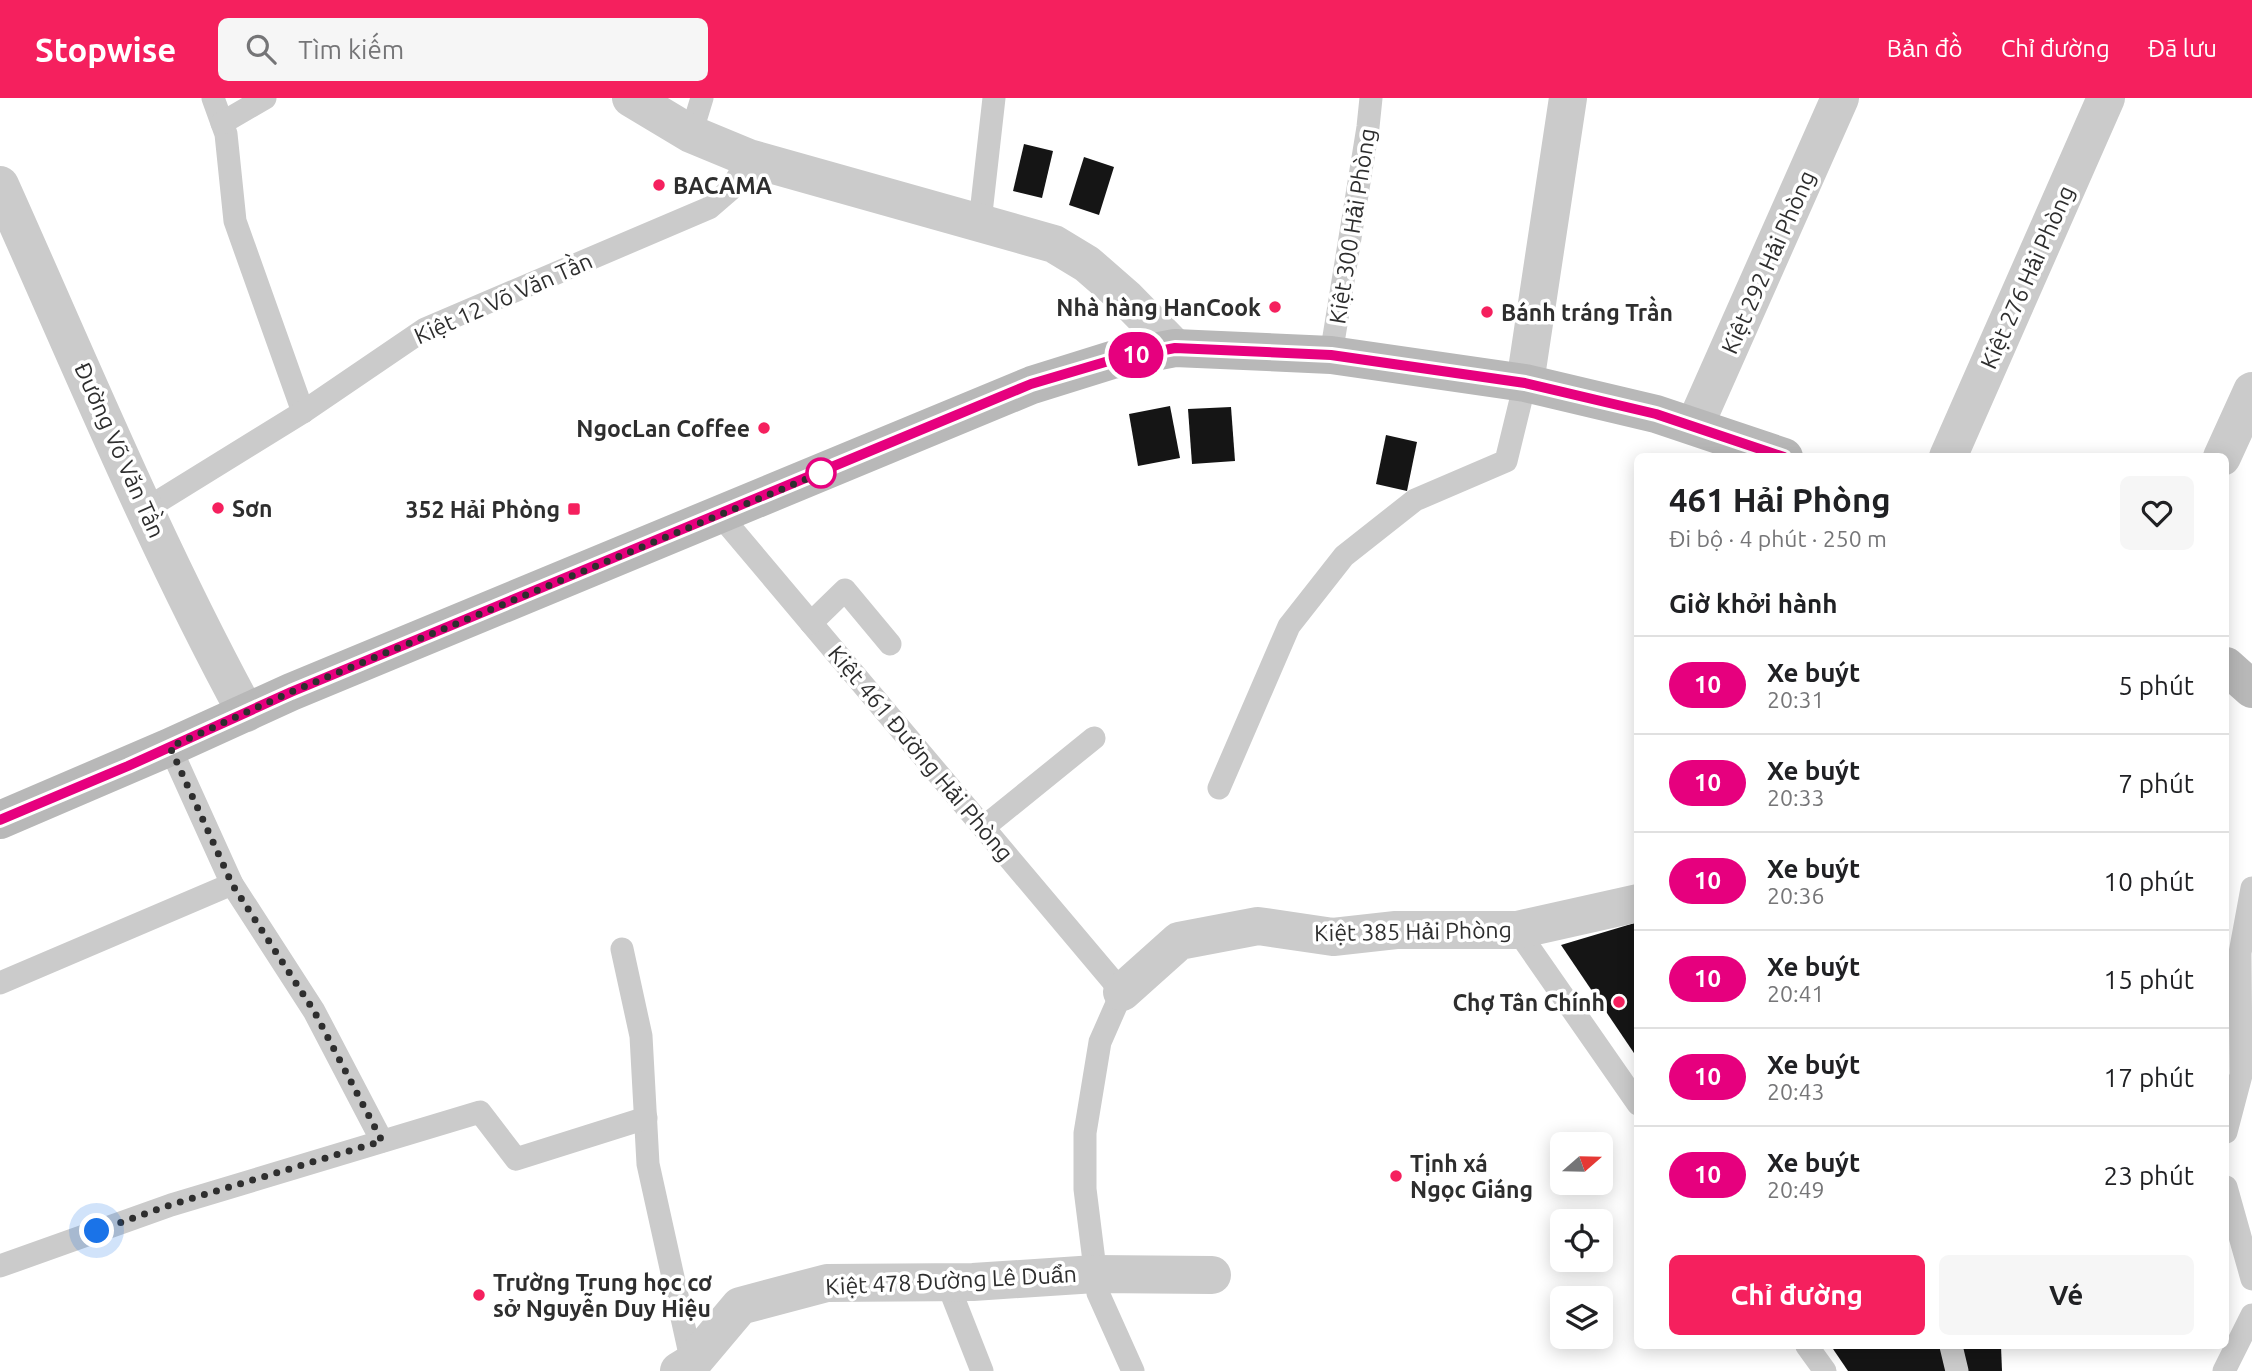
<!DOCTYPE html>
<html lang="vi">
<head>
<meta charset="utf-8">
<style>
  body { margin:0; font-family:Ubuntu,sans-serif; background:#f6f6f6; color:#202124; height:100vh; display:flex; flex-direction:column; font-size:26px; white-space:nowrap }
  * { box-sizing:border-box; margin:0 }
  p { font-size:23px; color:#757577 }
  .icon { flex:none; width:38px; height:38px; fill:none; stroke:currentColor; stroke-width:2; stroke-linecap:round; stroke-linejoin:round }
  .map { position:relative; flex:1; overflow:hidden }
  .sheet { position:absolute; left:1634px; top:355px; width:595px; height:896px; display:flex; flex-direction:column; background:#fff; border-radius:10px; box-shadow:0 4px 18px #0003 }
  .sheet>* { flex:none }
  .badge { padding:0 14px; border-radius:23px; font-size:24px; line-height:46px }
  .needle { width:46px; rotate:70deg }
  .fabs { position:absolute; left:1550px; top:1034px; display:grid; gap:14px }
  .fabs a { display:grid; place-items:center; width:63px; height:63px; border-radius:10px; background:#fff; box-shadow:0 4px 18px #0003; font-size:35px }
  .you { position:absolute; width:35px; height:35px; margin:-18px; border:5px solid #fff; border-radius:50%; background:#1a73e8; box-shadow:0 0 0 10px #1a73e833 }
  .map>.badge { position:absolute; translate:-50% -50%; box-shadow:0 0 0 4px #fff }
  h2 { padding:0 35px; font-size:26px; line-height:63px }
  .round { display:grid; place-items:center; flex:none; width:74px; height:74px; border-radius:10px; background:#f6f6f6 }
  .summary { display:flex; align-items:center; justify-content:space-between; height:119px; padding:0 35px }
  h1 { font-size:33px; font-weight:600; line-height:52px }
  .primary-button { display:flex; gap:14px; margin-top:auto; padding:14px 35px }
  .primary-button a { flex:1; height:80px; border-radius:10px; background:#f5205e; color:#fff; font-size:28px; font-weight:600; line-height:80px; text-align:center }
  .primary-button a+a { background:#f6f6f6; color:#202124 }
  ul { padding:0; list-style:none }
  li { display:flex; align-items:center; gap:21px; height:98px; padding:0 35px; border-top:2px solid #e0e0e0 }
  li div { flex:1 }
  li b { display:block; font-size:26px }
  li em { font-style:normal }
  li .badge { min-width:77px; font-weight:700; text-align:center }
  header { display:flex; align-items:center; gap:42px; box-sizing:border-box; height:98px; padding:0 35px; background:#f5205e; color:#fff }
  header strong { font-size:33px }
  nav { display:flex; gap:38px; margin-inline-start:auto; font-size:24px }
  .search { width:490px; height:63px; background:#f6f6f6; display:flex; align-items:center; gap:18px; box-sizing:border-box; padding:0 24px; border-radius:10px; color:#757577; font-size:26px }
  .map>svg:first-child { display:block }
  .building { fill:#151515 }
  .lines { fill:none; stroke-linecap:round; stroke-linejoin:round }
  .lane { stroke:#cbcbcb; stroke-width:23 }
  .street { stroke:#cbcbcb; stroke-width:38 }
  .secondary { stroke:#b8b8b8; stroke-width:38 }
  .line-casing { stroke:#fff; stroke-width:16 }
  .line { stroke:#e6007e; stroke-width:10 }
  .walk { stroke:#2e2e2e; stroke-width:7; stroke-dasharray:0 12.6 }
  .poi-dot { fill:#f5205e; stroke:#fff; stroke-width:2.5 }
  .stop-dot { fill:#fff; stroke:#e6007e; stroke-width:3.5 }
  .labels { text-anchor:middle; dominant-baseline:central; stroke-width:7; stroke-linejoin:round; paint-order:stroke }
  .poi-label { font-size:23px; font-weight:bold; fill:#2e2e2e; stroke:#fff; text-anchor:start }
  .street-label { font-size:23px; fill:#2e2e2e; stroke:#fff }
</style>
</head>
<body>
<header>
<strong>Stopwise</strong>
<div class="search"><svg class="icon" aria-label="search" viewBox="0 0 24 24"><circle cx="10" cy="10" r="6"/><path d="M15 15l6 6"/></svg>Tìm kiếm</div>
<nav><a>Bản đồ</a><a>Chỉ đường</a><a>Đã lưu</a></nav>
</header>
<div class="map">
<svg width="2252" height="1273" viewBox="0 0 2252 1273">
  <rect width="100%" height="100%" fill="#fff"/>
  <g class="building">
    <path d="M1024,46l29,7 -11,47 -29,-7z"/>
    <path d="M1084,59l30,10 -15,48 -30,-10z"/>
    <path d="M1170,308l10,52 -42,8 -9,-52z"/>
    <path d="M1231,309l4,54 -43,3 -4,-55z"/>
    <path d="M1386,337l31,7 -10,49 -31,-7z"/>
    <path d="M1638,824v137l-77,-114z"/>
    <path d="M1831,1248h170l1,25h-154z"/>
  </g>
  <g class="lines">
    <g class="lane">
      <path d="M213,0l13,36 9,87 68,191"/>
      <path d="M222,25l43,-25"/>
      <path d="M691,36l11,-36"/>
      <path d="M980,124l14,-124"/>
      <path d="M1331,257l37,-228 3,-29"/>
      <path d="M146,411l157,-97 122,-83 284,-121 22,-19 18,-31"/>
      <path d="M720,417l402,477 -22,50 -15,91v56l13,104 35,78"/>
      <path d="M811,525l34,-33 45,54"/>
      <path d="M170,649l62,137 82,127 68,130"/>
      <path d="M1219,690l70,-162 55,-70 71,-56 91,-39 19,-78"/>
      <path d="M984,729l110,-89"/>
      <path d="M1517,832l121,174"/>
      <path d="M622,851l19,87 7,128 44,199"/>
      <path d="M0,885l232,-99"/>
      <path d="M2226,1034l15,-57 -1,-122 12,-65"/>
      <path d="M2226,1089l26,92"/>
      <path d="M0,1168l171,-61 309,-93 36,47 130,-41"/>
      <path d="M947,1184l35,89"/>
      <path d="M1807,1248l18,25"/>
      <path d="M1951,1248l6,25"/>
      <path d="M2224,1273l28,-56"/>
    </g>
    <g class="street">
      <path d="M631,0l60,36 58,24 305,86 33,20 39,34 49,50"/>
      <path d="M0,87c79,176 153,357 246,528"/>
      <path d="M1525,285l43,-285"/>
      <path d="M1695,327l145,-327"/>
      <path d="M1948,359l158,-359"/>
      <path d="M2222,359l30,-66"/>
      <path d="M1122,894l57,-51 79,-15 75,11 63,-7h121l121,-27"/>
      <path d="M679,1273l13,-8 48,-57 87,-23 146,-1 122,-8 117,1"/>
    </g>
    <g class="secondary">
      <path d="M2226,568l26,23"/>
      <path d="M0,722l170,-73 121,-55 741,-307 80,-25 63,-12 156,7 194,28 131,31 128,43"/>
    </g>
  </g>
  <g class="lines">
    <g class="line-casing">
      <path id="line" d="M0,722l128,-54 163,-74 740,-308 81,-24 63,-12 156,7 194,28 131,31 128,43"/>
    </g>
    <use href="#line" class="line"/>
    <path class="walk" d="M97,1133l73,-26 212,-64 -68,-130 -82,-127 -62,-137 121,-55 530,-219"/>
  </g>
  <g class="poi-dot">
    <circle cx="659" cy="87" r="7"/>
    <circle cx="1275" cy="209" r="7"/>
    <circle cx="1487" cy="214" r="7"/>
    <circle cx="764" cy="330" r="7"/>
    <circle cx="218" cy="410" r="7"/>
    <rect x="567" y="404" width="14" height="14" rx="3.5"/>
    <circle cx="1619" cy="904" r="7"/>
    <circle cx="1396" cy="1078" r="7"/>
    <circle cx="479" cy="1197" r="7"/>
  </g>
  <circle class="stop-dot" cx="821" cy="375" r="14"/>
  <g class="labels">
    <g class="poi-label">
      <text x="673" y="87">BACAMA</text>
      <text x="1261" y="209" text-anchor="end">Nhà hàng HanCook</text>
      <text x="1501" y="214">Bánh tráng Trần</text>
      <text x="750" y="330" text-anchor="end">NgocLan Coffee</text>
      <text x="232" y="410">Sơn</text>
      <text x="560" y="411" text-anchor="end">352 Hải Phòng</text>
      <text x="1605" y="904" text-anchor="end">Chợ Tân Chính</text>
      <text x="1410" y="1065">Tịnh xá<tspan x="1410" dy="26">Ngọc Giáng</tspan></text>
      <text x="493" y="1184">Trường Trung học cơ<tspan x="493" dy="26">sở Nguyễn Duy Hiệu</tspan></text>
    </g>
    <g class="street-label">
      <text transform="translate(1352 128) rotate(-81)">Kiệt 300 Hải Phòng</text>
      <text transform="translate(1768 164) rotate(-66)">Kiệt 292 Hải Phòng</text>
      <text transform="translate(2027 179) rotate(-66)">Kiệt 276 Hải Phòng</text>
      <text transform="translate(503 200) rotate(-24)">Kiệt 12 Võ Văn Tần</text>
      <text transform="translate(120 352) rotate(66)">Đường Võ Văn Tần</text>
      <text transform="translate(921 655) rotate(50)">Kiệt 461 Đường Hải Phòng</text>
      <text transform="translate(1413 833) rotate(-1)">Kiệt 385 Hải Phòng</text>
      <text transform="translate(951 1182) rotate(-3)">Kiệt 478 Đường Lê Duẩn</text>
    </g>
  </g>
</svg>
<div class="fabs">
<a><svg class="needle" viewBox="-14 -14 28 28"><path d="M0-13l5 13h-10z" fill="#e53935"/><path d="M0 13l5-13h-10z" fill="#757577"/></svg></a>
<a><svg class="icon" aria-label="locate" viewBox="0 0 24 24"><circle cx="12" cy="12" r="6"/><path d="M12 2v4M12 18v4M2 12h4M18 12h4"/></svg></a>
<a><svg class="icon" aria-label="layers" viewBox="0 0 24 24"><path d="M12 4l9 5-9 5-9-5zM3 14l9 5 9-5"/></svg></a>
</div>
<div class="you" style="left:97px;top:1133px"></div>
<b class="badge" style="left:1136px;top:257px;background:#e6007e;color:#fff">10</b>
<section class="sheet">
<div class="summary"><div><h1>461 Hải Phòng</h1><p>Đi bộ · 4 phút · 250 m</p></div><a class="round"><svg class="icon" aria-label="heart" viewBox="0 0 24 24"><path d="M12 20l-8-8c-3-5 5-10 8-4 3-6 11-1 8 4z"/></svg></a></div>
<h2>Giờ khởi hành</h2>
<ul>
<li><span class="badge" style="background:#e6007e;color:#fff">10</span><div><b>Xe buýt</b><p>20:31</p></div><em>5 phút</em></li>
<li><span class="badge" style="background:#e6007e;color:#fff">10</span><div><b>Xe buýt</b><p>20:33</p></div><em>7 phút</em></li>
<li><span class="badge" style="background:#e6007e;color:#fff">10</span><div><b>Xe buýt</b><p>20:36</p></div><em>10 phút</em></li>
<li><span class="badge" style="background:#e6007e;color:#fff">10</span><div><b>Xe buýt</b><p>20:41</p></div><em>15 phút</em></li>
<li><span class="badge" style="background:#e6007e;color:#fff">10</span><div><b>Xe buýt</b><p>20:43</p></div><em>17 phút</em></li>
<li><span class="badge" style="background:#e6007e;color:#fff">10</span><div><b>Xe buýt</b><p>20:49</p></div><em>23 phút</em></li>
</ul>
<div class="primary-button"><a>Chỉ đường</a><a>Vé</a></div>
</section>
</div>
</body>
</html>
